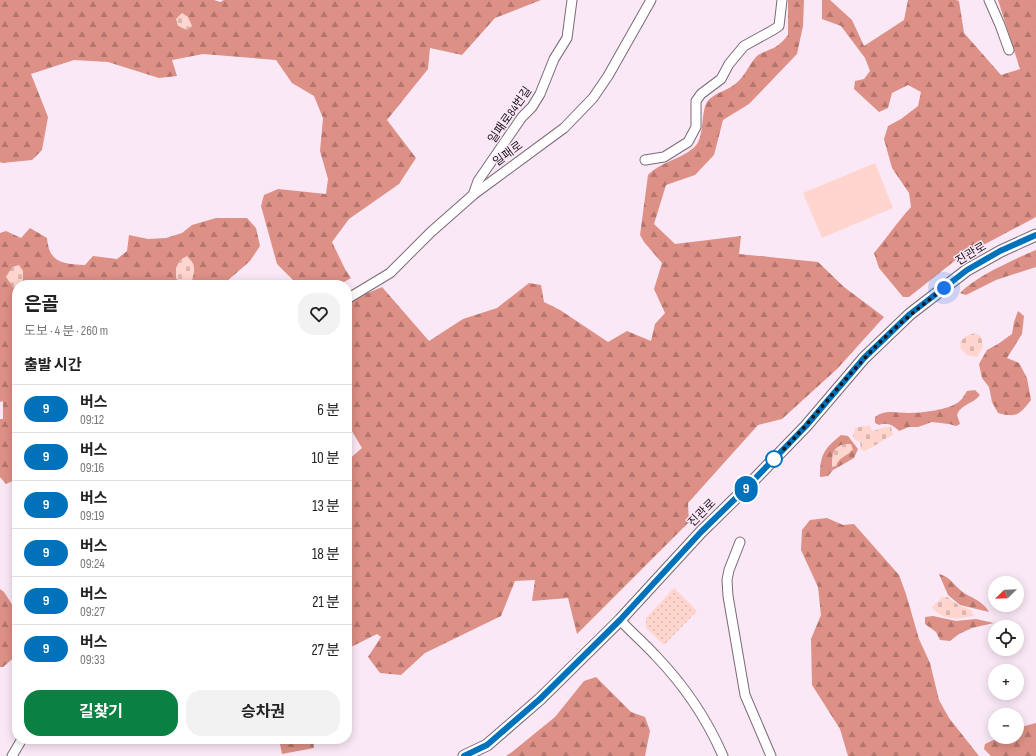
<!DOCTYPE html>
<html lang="ko">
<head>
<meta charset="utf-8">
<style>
  body { margin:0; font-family:"Sofia Sans Condensed","Noto Sans KR",sans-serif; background:#f2f2f2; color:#222; height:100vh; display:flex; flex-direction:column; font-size:15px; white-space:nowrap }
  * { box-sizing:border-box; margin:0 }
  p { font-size:13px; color:#767676 }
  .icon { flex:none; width:22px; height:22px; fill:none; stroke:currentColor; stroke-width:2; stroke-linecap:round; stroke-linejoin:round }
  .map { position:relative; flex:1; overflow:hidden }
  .details { position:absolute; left:12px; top:280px; width:340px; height:464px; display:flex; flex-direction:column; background:#fff; border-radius:16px; box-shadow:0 2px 10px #0003 }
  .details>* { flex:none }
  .badge { padding:0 8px; border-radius:13px; font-size:14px; line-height:26px }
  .needle { width:26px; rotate:247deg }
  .controls { position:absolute; left:988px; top:576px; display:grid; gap:8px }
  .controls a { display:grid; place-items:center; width:36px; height:36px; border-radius:50%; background:#fff; box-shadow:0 2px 10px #0003; font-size:20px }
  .you { position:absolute; width:20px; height:20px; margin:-10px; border:3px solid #fff; border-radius:50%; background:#1a73e8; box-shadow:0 0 0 6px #1a73e833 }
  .map>.badge { position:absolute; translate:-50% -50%; box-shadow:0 0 0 2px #fff }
  h2 { padding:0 12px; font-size:15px; line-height:36px }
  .round { display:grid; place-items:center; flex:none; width:42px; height:42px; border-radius:16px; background:#f2f2f2 }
  .summary { display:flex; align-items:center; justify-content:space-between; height:68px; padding:0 12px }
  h1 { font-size:19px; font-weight:700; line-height:30px }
  .button { display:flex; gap:8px; margin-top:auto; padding:8px 12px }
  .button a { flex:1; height:46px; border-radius:16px; background:#0b8043; color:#fff; font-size:16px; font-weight:700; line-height:46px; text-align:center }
  .button a+a { background:#f2f2f2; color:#222 }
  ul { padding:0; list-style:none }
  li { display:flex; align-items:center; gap:12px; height:48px; padding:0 12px; border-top:1px solid #e0e0e0 }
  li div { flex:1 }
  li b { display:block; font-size:15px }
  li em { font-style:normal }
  li .badge { min-width:44px; font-weight:700; text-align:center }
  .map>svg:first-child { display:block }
  .grass { fill:url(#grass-dots) }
  .forest { fill:url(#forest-firs) }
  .cemetery { fill:url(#cemetery-stones) }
  .pitch { fill:#ffd5ce }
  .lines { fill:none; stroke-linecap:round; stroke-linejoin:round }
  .minor-casing { stroke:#7a6a77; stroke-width:11 }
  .major-casing { stroke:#7a6a77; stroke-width:13 }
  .minor { stroke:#fff; stroke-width:9 }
  .major { stroke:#fff; stroke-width:11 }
  .line-casing { stroke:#fff; stroke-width:9 }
  .line { stroke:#0072bc; stroke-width:6 }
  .walk { stroke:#1e171c; stroke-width:4; stroke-dasharray:0 7.2 }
  .stop-dot { fill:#fff; stroke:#0072bc; stroke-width:2 }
  .labels { text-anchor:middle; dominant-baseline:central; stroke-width:3; stroke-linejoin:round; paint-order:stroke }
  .street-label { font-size:12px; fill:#1e171c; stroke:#fae8f6 }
</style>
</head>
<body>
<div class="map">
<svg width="1036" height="756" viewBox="0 0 1036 756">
  <defs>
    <pattern id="grass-dots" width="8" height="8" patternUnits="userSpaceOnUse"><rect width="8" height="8" fill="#ffd5ce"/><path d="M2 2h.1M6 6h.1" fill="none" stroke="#dab6b0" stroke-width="1.8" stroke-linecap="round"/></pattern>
    <pattern id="forest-firs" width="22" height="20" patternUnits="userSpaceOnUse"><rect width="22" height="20" fill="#dd9086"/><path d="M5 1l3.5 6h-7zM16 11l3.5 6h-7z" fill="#b3756d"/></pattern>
    <pattern id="cemetery-stones" width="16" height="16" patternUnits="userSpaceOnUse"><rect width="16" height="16" fill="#ffd5ce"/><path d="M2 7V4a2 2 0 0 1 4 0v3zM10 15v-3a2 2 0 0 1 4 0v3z" fill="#dab6b0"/></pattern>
  </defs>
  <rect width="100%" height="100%" fill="#fae8f6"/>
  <path class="grass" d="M674,588l23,23 -33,34 -18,-17v-10z"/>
  <g class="forest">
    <path d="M0,0h214l6,2 4,-2h317l-46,18 -33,37 -32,-7 -2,21 -41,51 29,38 -17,26 -50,35 -17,23 13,27 6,9 -12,7h-41l-21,-21 -16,-58 3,-11 14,-6 48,5 2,-15 -8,-28 3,-33 -9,-22 -22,-13 -16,-23 -73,-6 -31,6 5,16 -18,2 -51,-16 -34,-2 -43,14 17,43 -6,33 -10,10 -30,3 -2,-1z"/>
    <path d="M788,0h16l-1,26 -6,28 -48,50 -26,16 -9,35 -19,20 -29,10 -12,39 21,20 66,-8 -2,18 79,8 26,25 40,30 -47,52 -55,50 -24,6 -70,78 1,19 -112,112 -9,-36 -36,3 3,-21 -20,1 -14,35 -76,37 -24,22 -21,-2 -12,-16 13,-20 -4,-3 -28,14 -2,-3v-184l15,-13 -15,-25v-118l9,-7 26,-11 47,54 34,-22 34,-11 32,-25 12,2 3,17 16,8 48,32 19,-11 24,10 4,-17 10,-11 -11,-24 8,-26 -18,-21 -4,-7 8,-60c13,-14 39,-17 49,-31 7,-10 4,-32 10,-42 6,-9 20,-11 28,-18 9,-6 13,-18 21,-27 5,-5 15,-7 21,-11 4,-3 8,-7 11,-11z"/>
    <path d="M822,0h8l22,20 12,26 40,-26 4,-20h48l3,1 5,32 37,42 19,-6 -22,-69h38v217l-79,42 -48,38h-6l-24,-29 -5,-15c13,-15 23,-31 37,-46l-2,-14 -17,-25 -8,-29 4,-13 13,-7 17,-13 3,-14 -13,-7 -16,8 -4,15 -9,4 -25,-23 1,-8 9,-2 6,-8 -5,-13 -24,-32 -19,-7z"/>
    <path d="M216,218h31l9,10 4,18 -10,15 -24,21 -2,3h-204l3,-4 -11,6 5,1v191l-11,5 -6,-7v-58h3v-18l-3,1v-169l6,-2 15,7 9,-10 17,10c2,25 16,26 38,27l8,-9 24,3 10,-8 2,-16 19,4 18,-1 16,-5 10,-8z"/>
    <path d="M1036,250v17l-40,13 -30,15 -6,-2c16,-17 55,-34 76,-43z"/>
    <path d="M1018,311l6,5 -2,18 -15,24 12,5 8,15 4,22c-12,15 -14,18 -33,13l-6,-11 -3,-15 -7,-9 -3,-14 8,-14 11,-6 14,-10 2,-12z"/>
    <path d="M975,390l5,5c-7,9 -19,9 -23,20l3,9 -4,2 -7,-2 -17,-2 -14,5h-9l-10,4c-6,-6 -12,-9 -20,-6l-4,-2v-6c10,-8 22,-4 33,-4 13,0 42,-3 52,-12 3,-3 5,-7 7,-10z"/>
    <path d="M841,435l7,1 10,13 -4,9 -21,12 -5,6 -8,1c0,-23 4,-28 21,-42z"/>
    <path d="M827,518l16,7 11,-1 45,51 7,19 13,45 11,24 9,37 10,18 30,38h-131l-8,-27 -28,-44 -1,-46 10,-24 -3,-28 -17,-37 1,-20 8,-10z"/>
    <path d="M939,574c11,2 16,13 25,19 10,6 20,9 25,19l-29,-7 -12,-10z"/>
    <path d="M0,589l4,3 13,20v43l-14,12h-3z"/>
    <path d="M933,616l23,5 20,-2 18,4 -22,5 -13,6 -9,7 -10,-1 -4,-8 -11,-8v-7z"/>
    <path d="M596,677l35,35 14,5 5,14 -5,25h-139l6,-4 43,-35 29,-36z"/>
    <path d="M1036,723v33h-45l-7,-7 1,-5 15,-7h17v-9z"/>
    <path d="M279,739h34l1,9 -32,6z"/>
  </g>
  <g class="cemetery">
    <path d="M182,13l6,4 4,9 -5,4 -9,-4 -2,-7z"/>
    <path d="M187,256c9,9 8,13 5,25l-6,4 -7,-3 -3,-4v-10l4,-8z"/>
    <path d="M19,265l4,6v10l-3,4h-3v3l-4,-1 -7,-10 6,-10z"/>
    <path d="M975,333l6,3 2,11 -6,10 -10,-2 -6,-6 -1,-7 6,-6z"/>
    <path d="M870,425l2,6c8,-1 11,-5 19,-4l2,8 -28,16 -4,-1 -1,-8 -5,-2 -2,-4 2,-8z"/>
    <path d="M844,444h7l2,6c-6,6 -14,7 -17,16l-4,1c0,-13 0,-19 12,-23z"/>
    <path d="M942,597h5l13,9 11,4 3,6c-15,3 -33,5 -42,-9z"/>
  </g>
  <path class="pitch" d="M875,163l18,45 -71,30 -19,-45z"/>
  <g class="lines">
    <g class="minor-casing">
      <g id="minor">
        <path d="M989,0l11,25 9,25"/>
        <path d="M645,160l19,-3 24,-15 8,-15v-26l5,-7 20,-15 8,-15 15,-18 29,-16 6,-4 3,-26"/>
        <path d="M473,195l5,-14 44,-64 10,-10 8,-13 14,-35 13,-21 5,-38"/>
        <path d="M347,299l43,-26 41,-41 42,-37 91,-67 29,-30 15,-22 43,-76"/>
        <path d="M740,542l-11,28 -2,10 1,16 17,99 26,61"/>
        <path d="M620,620c11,12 24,23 35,35 28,29 52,64 68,101"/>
        <path d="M12,756l10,-17"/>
      </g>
    </g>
    <g class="major-casing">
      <path id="major" d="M464,756l23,-11 53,-46 80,-79 81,-88 42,-41 63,-65 58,-68 46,-44 57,-44 34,-19 35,-16"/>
    </g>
    <use href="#minor" class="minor"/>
    <use href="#major" class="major"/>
  </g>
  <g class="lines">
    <g class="line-casing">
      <path id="line" d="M464,756l23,-11 53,-46 80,-79 81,-88 42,-41 63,-65 58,-68 46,-44 57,-44 33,-19 36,-16"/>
    </g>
    <use href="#line" class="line"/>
    <path class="walk" d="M774,459c32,-31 59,-67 90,-100 24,-27 52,-49 80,-71"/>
  </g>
  <circle class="stop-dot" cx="774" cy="459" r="8"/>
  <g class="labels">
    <g class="street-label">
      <text transform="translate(510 115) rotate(-55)">일패로84번길</text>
      <text transform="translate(508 154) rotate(-36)">일패로</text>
      <text transform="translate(971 254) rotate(-31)">진관로</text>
      <text transform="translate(702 513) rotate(-45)">진관로</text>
    </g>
  </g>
</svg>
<div class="controls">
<a><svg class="needle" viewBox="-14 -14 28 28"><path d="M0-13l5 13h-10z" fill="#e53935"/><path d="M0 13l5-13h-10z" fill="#767676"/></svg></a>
<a><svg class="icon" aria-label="locate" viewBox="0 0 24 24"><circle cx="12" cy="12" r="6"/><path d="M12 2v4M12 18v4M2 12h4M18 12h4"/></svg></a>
<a>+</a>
<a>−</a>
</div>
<div class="you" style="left:944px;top:288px"></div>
<b class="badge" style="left:746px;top:489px;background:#0072bc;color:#fff">9</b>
<section class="details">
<div class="summary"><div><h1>은골</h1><p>도보 · 4 분 · 260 m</p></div><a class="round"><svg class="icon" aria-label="heart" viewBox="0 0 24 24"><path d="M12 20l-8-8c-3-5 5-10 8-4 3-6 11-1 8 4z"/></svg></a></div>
<h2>출발 시간</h2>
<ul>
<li><span class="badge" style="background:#0072bc;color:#fff">9</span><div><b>버스</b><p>09:12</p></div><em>6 분</em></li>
<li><span class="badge" style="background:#0072bc;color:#fff">9</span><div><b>버스</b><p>09:16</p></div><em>10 분</em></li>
<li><span class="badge" style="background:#0072bc;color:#fff">9</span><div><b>버스</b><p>09:19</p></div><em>13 분</em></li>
<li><span class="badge" style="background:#0072bc;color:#fff">9</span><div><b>버스</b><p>09:24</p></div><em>18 분</em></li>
<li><span class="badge" style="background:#0072bc;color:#fff">9</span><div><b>버스</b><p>09:27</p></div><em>21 분</em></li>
<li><span class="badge" style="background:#0072bc;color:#fff">9</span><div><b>버스</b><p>09:33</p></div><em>27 분</em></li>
</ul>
<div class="button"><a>길찾기</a><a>승차권</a></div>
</section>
</div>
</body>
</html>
